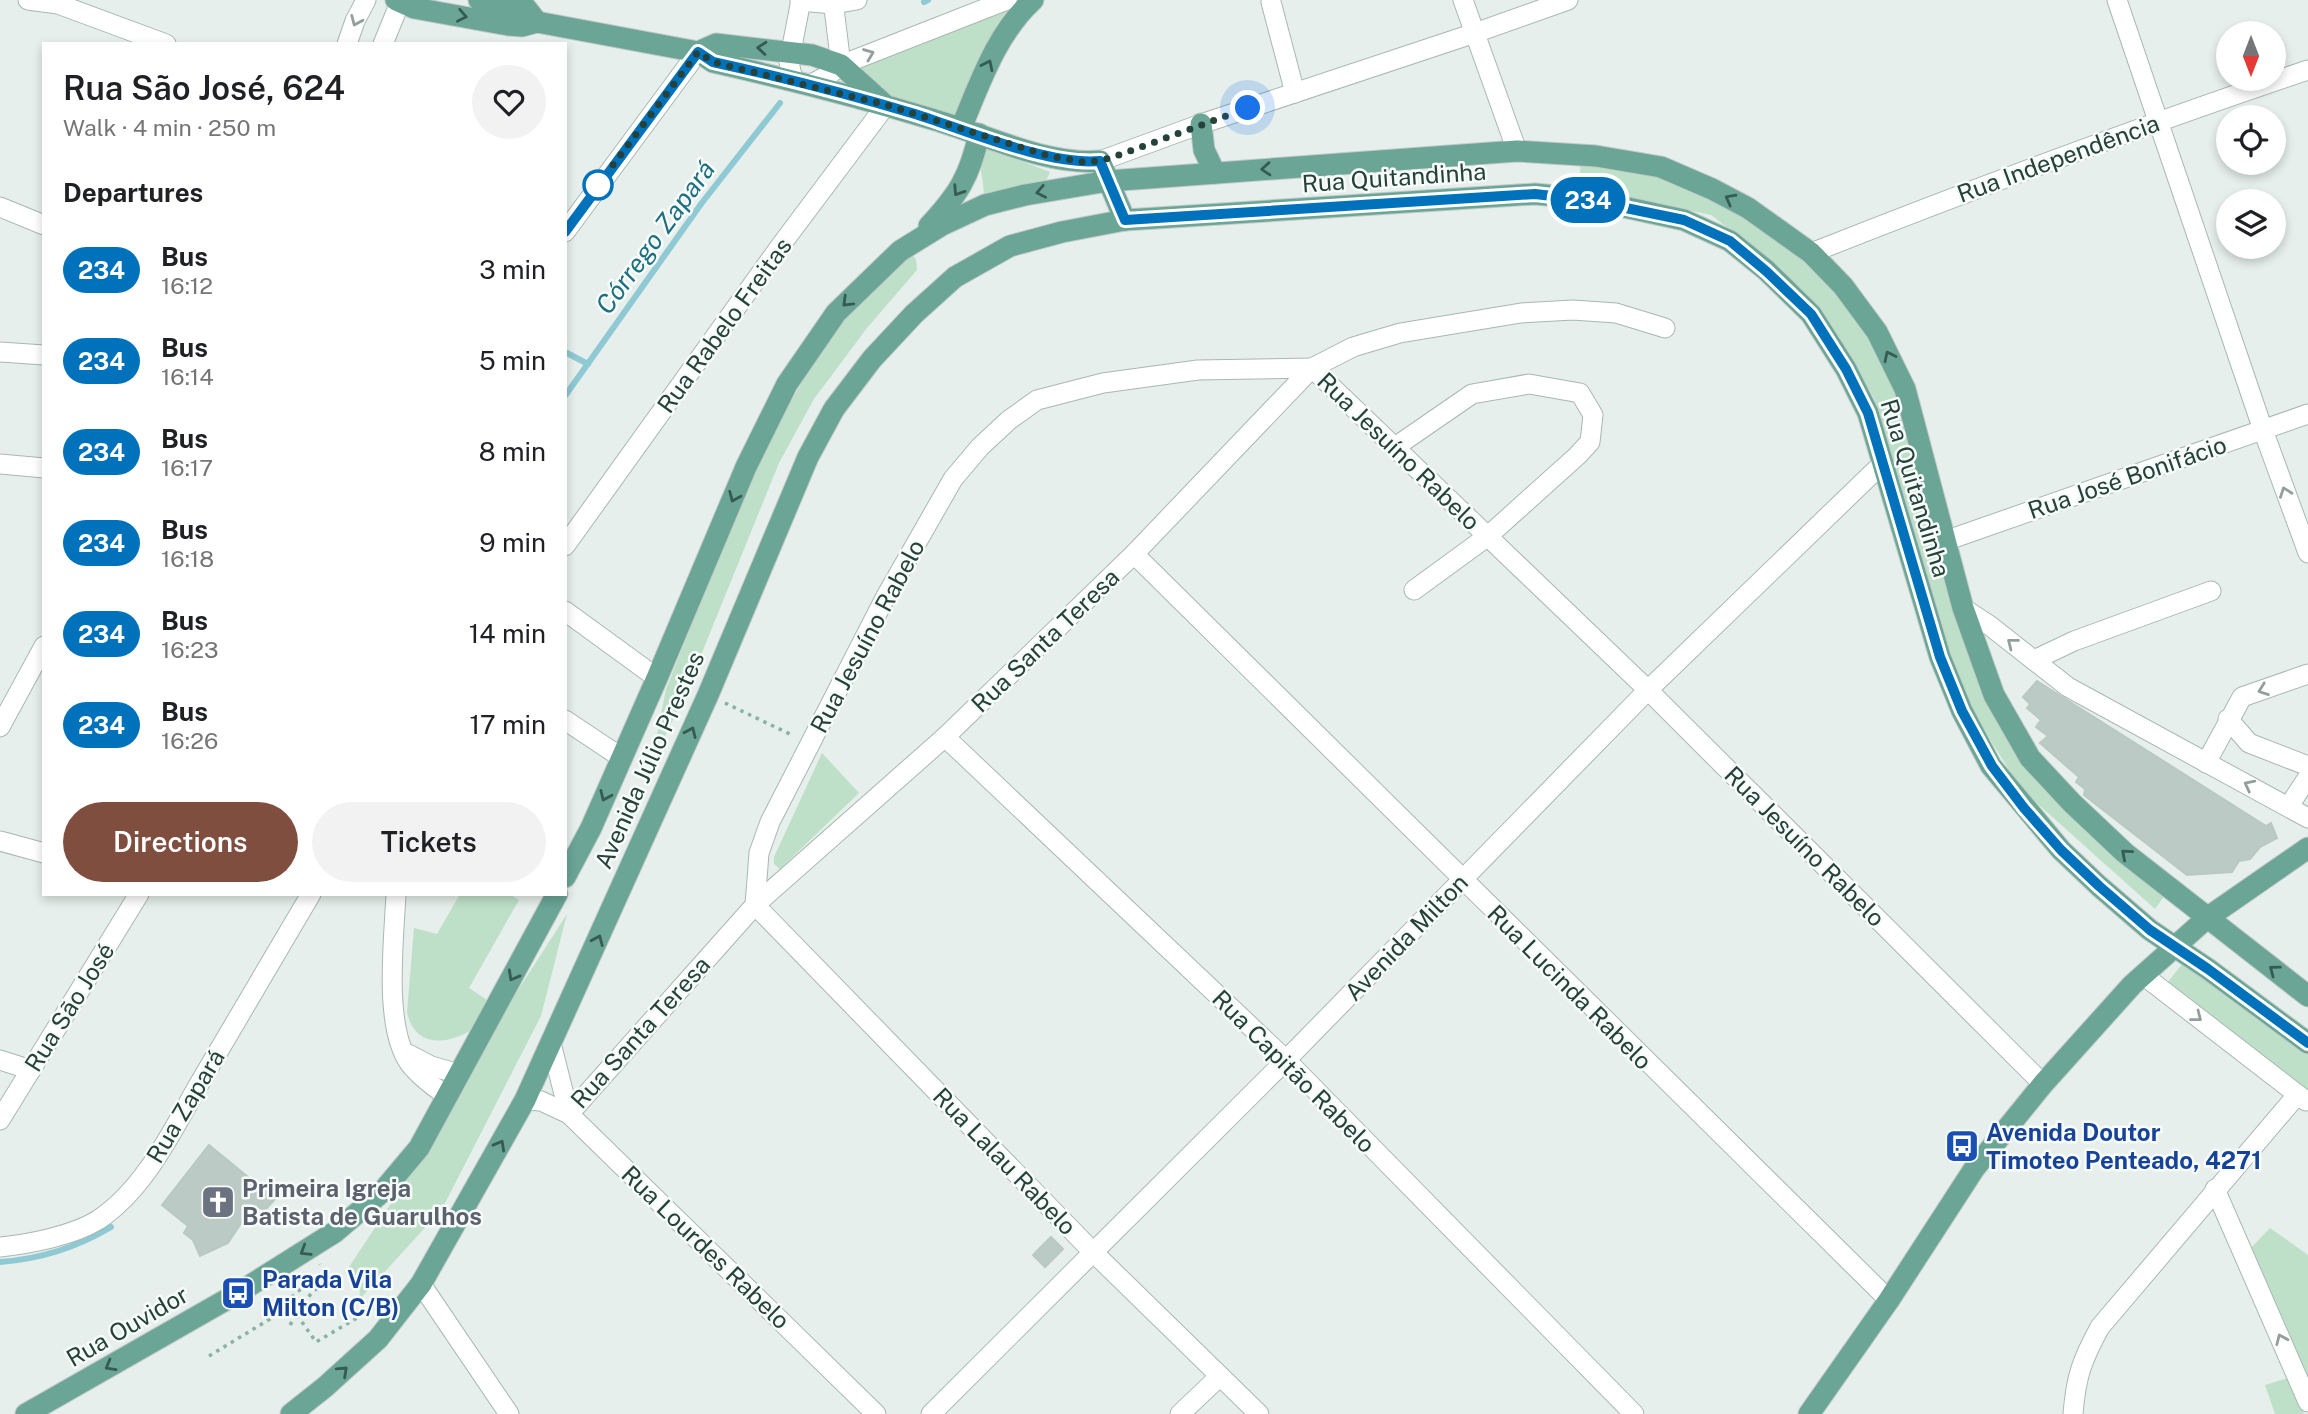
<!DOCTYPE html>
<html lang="en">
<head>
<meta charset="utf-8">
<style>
  body { margin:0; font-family:"Public Sans",sans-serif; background:#f2f2f2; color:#202124; height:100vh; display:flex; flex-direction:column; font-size:26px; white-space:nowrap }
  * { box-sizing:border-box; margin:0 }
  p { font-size:23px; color:#757577 }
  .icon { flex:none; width:38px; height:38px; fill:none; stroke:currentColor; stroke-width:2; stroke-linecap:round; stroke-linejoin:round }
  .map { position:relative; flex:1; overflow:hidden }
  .details { position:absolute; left:42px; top:42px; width:525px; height:854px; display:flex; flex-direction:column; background:#fff; border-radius:0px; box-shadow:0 4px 10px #0003 }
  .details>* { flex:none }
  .badge { padding:0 14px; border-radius:23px; font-size:24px; line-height:46px }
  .needle { width:46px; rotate:180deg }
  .controls { position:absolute; left:2216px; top:21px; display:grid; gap:14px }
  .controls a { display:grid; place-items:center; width:70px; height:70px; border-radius:50%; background:#fff; box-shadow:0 4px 10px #0003; font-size:35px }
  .you { position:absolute; width:35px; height:35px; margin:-18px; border:5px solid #fff; border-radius:50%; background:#1a73e8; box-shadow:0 0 0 10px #1a73e833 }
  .map>.badge { position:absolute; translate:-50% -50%; box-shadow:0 0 0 4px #fff }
  h2 { padding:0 21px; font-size:26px; line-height:63px }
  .round { display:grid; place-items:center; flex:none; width:74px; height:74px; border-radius:37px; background:#f2f2f2 }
  .summary { display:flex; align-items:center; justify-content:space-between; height:119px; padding:0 21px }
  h1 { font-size:33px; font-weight:600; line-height:52px }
  .cta { display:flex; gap:14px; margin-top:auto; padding:14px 21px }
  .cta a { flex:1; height:80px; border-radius:42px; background:#7f4e3f; color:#fff; font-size:28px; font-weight:600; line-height:80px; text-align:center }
  .cta a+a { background:#f2f2f2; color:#202124 }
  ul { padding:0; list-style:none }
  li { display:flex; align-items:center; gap:21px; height:91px; padding:0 21px }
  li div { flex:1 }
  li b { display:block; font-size:26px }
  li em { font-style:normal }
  li .badge { min-width:77px; font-weight:700; text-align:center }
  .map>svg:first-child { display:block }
  .green { fill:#bfe0c8 }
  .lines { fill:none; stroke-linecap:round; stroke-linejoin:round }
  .stream { stroke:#8ec9d4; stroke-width:6 }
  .building { fill:#bbcac4; stroke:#b8c9c2; stroke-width:2 }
  .minor-casing { stroke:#a8b8b2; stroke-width:21 }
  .major-casing { stroke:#c2cac8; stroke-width:23 }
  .path { stroke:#86b3a5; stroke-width:3.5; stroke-dasharray:3.5 5; stroke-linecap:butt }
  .minor { stroke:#fff; stroke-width:19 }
  .major { stroke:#6aa596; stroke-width:21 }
  .oneway { stroke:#365b51 }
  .oneway2 { stroke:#92a09c }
  .line-casing { stroke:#fff; stroke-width:16 }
  .line { stroke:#0072bc; stroke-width:10 }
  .walk { stroke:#24423a; stroke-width:7; stroke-dasharray:0 12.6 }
  .stop-dot { fill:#fff; stroke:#0072bc; stroke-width:3.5 }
  .labels { text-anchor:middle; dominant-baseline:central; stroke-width:5; stroke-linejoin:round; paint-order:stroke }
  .street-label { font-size:24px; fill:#24423a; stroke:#f7fbf9 }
  .transit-label { font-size:24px; font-weight:bold; fill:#164399; stroke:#f7fbf9; text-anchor:start }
  .worship-label { font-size:24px; font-weight:bold; fill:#5b616d; stroke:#f7fbf9; text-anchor:start }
  .water-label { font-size:26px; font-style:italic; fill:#1c6f80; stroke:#f7fbf9 }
</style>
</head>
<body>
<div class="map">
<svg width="2308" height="1414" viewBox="0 0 2308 1414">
  <rect width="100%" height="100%" fill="#e6efeb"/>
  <g class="green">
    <path d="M1009,6l-53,113 -72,-18 -30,-39z"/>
    <path d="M979,145l71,27 -6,13 -60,14c0,-21 -6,-33 -5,-54z"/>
    <path d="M1581,161l73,13 63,24 77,51 64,66 37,73 99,319 172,187 -11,15 -134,-120 -45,-72 -35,-88 -67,-231 -38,-64 -54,-65 -71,-54 -132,-29z"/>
    <path d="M909,251l7,8 1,11 -50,58 -53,71 -35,64 -93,229 -24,51 -6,-4 10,-50 61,-154 50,-109 60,-106z"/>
    <path d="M822,753l37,40 -79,76 -6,-5v-7z"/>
    <path d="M460,894h49l10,6 -50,88 18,12c-4,9 -9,21 -16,29 -3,4 -9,6 -14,8 -25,9 -45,1 -50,-25l7,-84 23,6z"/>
    <path d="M567,914l-26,102 -99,193 -82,90 -1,-20 -14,-6 84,-127 80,-142z"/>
    <path d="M2187,958l121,89v51l-145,-110z"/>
    <path d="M2270,1228l38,27v136l-61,-139z"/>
    <path d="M2291,1377l13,37h-29l-10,-29z"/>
  </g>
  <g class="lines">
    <g class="stream">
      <path d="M924,2l4,-2"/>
      <path d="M565,352l23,12"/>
      <path d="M565,396l136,-192 79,-101"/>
      <path d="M0,1262c41,-3 76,-14 111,-35"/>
    </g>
  </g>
  <g class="building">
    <path d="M2037,681l229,145 5,-3 6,15 -17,9 -10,12 -11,2 -7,11 -45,3 -103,-80 1,-6 -9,-7 3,-5 -39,-34 8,-7 -12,-9 5,-7 -14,-12 3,-4 -7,-7z"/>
    <path d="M209,1145l66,54 -10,11 -12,-5 -25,38 -28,13 -7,-16 -9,-7 4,-7 -26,-21z"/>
    <path d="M1051,1237l12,12 -18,18 -12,-12z"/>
  </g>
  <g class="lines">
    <g class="minor-casing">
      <g id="minor">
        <path d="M28,0l30,4 108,40"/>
        <path d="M833,0l8,65"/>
        <path d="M1463,0l54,151"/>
        <path d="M2117,0l146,430 45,123"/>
        <path d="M800,1l33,3 24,-4"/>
        <path d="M1271,2l24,91"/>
        <path d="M347,44l8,-23 11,-21"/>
        <path d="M383,44l18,-44"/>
        <path d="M793,80l-4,-18 12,-62"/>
        <path d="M809,85l20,-10 12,-10 166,-65"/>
        <path d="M1100,161l101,-37 274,-91 93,-33"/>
        <path d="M0,207l44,18"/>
        <path d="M565,232l133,-180"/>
        <path d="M1811,253c165,-65 330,-127 497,-183"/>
        <path d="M0,352l44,3"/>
        <path d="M1395,447l77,-53 57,-10 51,9 13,22 -3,27 -13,14 -89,80 -74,54"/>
        <path d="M0,464l44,4"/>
        <path d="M1945,541l363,-127"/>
        <path d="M565,546l216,-301 105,-140"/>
        <path d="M1134,554l755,746"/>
        <path d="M1963,608l26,17 79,62 240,131"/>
        <path d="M565,611l92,67"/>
        <path d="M2034,660l40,-19 137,-50"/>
        <path d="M2228,719l21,24 59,23"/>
        <path d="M565,720l57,38"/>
        <path d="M0,727l44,-81"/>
        <path d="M945,737l341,323 348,354"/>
        <path d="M2206,763l36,-66 66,-23"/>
        <path d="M2289,806l19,-29"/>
        <path d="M0,841l44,12"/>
        <path d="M396,894c-2,46 -13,133 14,170 10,13 24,23 37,32"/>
        <path d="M2143,975l163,126"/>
        <path d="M551,1043l18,71"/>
        <path d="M408,1054l23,12 28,8"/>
        <path d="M0,1060l31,10"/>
        <path d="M525,1100l16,1 28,13 307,300"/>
        <path d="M569,1114l186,-209 190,-168 189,-183 178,-186 41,-21 47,-14 121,-20 52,-3 43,3 49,15"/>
        <path d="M0,1120l139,-226"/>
        <path d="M2215,1189l93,213"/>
        <path d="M0,1247c29,-3 72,-11 98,-27 50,-33 77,-96 107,-146 35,-60 71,-120 106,-180"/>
        <path d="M421,1284l88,130"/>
        <path d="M931,1414l355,-354 362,-370 235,-227"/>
        <path d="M1180,1414l40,-38"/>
        <path d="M1259,1414l-166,-162 -338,-347 4,-52 11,-31 115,-224 68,-119 27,-32 29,-27 28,-20 66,-17 95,-13 114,-2 336,322 395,394"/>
        <path d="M2073,1414c3,-38 9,-54 27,-87l197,-232"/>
      </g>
    </g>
    <g class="major-casing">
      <g id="major">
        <path d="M396,0l18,8 94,17 14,1 15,-4 161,30 15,10c75,17 149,36 222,58 51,15 113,46 165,41l25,59"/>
        <path d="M479,0l47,8 11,14"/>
        <path d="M698,52l18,-8 96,11 29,10 42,38"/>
        <path d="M1201,124l3,26 11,23"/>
        <path d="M961,128c19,-45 35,-94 72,-128"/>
        <path d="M929,226c29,-31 41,-50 50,-92"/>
        <path d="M565,877l26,-49 66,-150 89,-211 41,-83 49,-71 64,-62 42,-26 43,-20 40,-10 83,-14 409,-30 79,5 65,11 51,22 36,19 63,45 32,33 34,46 28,57 58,219 31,87 36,63 42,45 53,50 183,143"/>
        <path d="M26,1414l212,-121 97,-61 47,-40 37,-44 138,-254"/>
        <path d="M291,1414l34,-27 53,-48 43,-55 104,-184 183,-405 100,-238 26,-48 38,-50 42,-45 41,-37 55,-31 52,-14 63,-12 410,-26 52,5 97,21 46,21 36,29 45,44 35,55 22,44 72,244 22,54 29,55 70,84 38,36 51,44 58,39 100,74"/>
        <path d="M1809,1414l80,-114 85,-131 69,-85 89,-99 75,-67 101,-70"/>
      </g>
    </g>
    <g class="path">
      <path d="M725,703l69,33"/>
      <path d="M297,1315l19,27 58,-34v2"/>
      <path d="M290,1325l20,-30 18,-17 -8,-14"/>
      <path d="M209,1356l61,-37 27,-27 27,-21"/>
    </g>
    <use href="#minor" class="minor"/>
    <use href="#major" class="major"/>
  </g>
  <defs><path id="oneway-chevron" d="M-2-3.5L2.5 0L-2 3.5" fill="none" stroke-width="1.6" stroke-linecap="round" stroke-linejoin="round" transform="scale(1.75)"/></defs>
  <g class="oneway">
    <use href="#oneway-chevron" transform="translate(462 16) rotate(11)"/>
    <use href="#oneway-chevron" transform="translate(762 48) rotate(-175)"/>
    <use href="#oneway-chevron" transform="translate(988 65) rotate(-64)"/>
    <use href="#oneway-chevron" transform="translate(1266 169) rotate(176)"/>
    <use href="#oneway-chevron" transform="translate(958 191) rotate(123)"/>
    <use href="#oneway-chevron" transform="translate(1041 192) rotate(169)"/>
    <use href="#oneway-chevron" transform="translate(1730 199) rotate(-152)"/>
    <use href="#oneway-chevron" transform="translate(847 302) rotate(136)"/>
    <use href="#oneway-chevron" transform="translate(1889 356) rotate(-116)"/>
    <use href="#oneway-chevron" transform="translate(734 497) rotate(113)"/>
    <use href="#oneway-chevron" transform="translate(691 732) rotate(-66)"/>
    <use href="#oneway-chevron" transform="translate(605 796) rotate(114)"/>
    <use href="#oneway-chevron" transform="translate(2126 854) rotate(-139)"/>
    <use href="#oneway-chevron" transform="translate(598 940) rotate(-66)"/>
    <use href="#oneway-chevron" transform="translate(2274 970) rotate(-143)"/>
    <use href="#oneway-chevron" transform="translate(513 976) rotate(119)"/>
    <use href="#oneway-chevron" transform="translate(500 1145) rotate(-61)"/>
    <use href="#oneway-chevron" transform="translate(305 1251) rotate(148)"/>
    <use href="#oneway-chevron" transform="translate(110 1366) rotate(150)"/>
    <use href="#oneway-chevron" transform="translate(343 1371) rotate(-43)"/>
  </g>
  <g class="oneway2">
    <use href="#oneway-chevron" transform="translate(356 21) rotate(113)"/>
    <use href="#oneway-chevron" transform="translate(869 54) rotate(-21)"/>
    <use href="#oneway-chevron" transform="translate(2285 492) rotate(-110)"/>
    <use href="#oneway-chevron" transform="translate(2012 643) rotate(-142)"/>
    <use href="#oneway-chevron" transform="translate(2263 690) rotate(160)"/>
    <use href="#oneway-chevron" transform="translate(2249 785) rotate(-153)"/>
    <use href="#oneway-chevron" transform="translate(2197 1017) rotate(38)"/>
    <use href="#oneway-chevron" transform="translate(2281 1339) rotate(-114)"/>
  </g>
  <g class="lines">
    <g class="line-casing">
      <path id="line" d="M565,232l133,-180 15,10c68,15 135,32 202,52 51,16 134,52 185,47l25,59 410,-26 52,6 97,20 46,21 36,30 45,43 35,55 22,44 72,244 22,54 30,55 32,42 37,42 38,36 51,44 58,39 100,74"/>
    </g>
    <use href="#line" class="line"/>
    <path class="walk" d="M598,185l100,-133 15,10 173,43 163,51 35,6 16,-1 22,-7 126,-46"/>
  </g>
  <defs>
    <g id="bus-square" transform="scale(1.75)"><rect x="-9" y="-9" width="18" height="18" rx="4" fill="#1a4fb4" stroke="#f7fbf9"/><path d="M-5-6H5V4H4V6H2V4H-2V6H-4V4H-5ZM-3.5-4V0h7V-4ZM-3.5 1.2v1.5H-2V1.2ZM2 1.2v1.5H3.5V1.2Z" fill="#fff"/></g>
    <g id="church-square" transform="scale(1.75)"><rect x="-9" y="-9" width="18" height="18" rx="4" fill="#6b7280" stroke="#f7fbf9"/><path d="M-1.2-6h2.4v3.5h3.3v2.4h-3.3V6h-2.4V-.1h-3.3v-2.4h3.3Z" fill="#fff"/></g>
  </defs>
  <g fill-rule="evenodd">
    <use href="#bus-square" x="1962" y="1146"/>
    <use href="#church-square" x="218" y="1202"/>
    <use href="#bus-square" x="238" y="1293"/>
  </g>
  <circle class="stop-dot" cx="598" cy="185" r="14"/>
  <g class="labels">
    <g class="street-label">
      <text transform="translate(2058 158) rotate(-20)">Rua Independência</text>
      <text transform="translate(1394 177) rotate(-4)">Rua Quitandinha</text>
      <text transform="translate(724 325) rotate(-54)">Rua Rabelo Freitas</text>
      <text transform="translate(1399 451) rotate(44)">Rua Jesuíno Rabelo</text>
      <text transform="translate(2127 477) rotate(-19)">Rua José Bonifácio</text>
      <text transform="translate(1916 488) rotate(73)">Rua Quitandinha</text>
      <text transform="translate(867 636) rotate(-62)">Rua Jesuíno Rabelo</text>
      <text transform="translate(1045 640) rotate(-44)">Rua Santa Teresa</text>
      <text transform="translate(649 760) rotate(-66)">Avenida Júlio Prestes</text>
      <text transform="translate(1805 846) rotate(45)">Rua Jesuíno Rabelo</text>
      <text transform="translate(1406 937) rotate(-46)">Avenida Milton</text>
      <text transform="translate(1570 987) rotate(45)">Rua Lucinda Rabelo</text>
      <text transform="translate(69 1007) rotate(-58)">Rua São José</text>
      <text transform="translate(640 1032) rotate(-48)">Rua Santa Teresa</text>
      <text transform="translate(1294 1071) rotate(45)">Rua Capitão Rabelo</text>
      <text transform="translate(185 1106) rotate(-59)">Rua Zapará</text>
      <text transform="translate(1005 1161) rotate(46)">Rua Lalau Rabelo</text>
      <text transform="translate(706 1247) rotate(44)">Rua Lourdes Rabelo</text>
      <text transform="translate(127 1326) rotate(-30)">Rua Ouvidor</text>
    </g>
    <g class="transit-label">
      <text x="1986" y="1132">Avenida Doutor<tspan x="1986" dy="28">Timoteo Penteado, 4271</tspan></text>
      <text x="262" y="1279">Parada Vila<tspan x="262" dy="28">Milton (C/B)</tspan></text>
    </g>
    <g class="worship-label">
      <text x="242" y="1188">Primeira Igreja<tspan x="242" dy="28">Batista de Guarulhos</tspan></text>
    </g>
    <g class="water-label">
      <text transform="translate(655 237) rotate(-54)">Córrego Zapará</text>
    </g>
  </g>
</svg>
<div class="controls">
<a><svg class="needle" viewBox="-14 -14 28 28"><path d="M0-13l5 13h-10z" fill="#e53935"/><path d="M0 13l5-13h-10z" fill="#757577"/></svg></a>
<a><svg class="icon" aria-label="locate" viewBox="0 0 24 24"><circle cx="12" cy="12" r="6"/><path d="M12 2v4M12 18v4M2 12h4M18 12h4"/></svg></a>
<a><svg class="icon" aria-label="layers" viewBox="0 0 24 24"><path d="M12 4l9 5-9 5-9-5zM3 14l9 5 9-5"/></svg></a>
</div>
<div class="you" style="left:1248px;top:108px"></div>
<b class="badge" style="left:1588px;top:200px;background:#0072bc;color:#fff">234</b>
<section class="details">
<div class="summary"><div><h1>Rua São José, 624</h1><p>Walk · 4 min · 250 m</p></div><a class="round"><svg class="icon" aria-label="heart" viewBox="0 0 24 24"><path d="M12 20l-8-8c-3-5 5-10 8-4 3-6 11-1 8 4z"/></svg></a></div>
<h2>Departures</h2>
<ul>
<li><span class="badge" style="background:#0072bc;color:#fff">234</span><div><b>Bus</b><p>16:12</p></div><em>3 min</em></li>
<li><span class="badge" style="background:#0072bc;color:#fff">234</span><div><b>Bus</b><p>16:14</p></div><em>5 min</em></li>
<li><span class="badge" style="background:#0072bc;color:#fff">234</span><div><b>Bus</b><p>16:17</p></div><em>8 min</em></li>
<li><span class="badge" style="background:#0072bc;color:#fff">234</span><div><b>Bus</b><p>16:18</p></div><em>9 min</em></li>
<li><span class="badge" style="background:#0072bc;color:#fff">234</span><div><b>Bus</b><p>16:23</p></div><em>14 min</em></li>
<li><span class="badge" style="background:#0072bc;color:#fff">234</span><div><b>Bus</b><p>16:26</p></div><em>17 min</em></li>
</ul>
<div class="cta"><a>Directions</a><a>Tickets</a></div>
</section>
</div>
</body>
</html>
